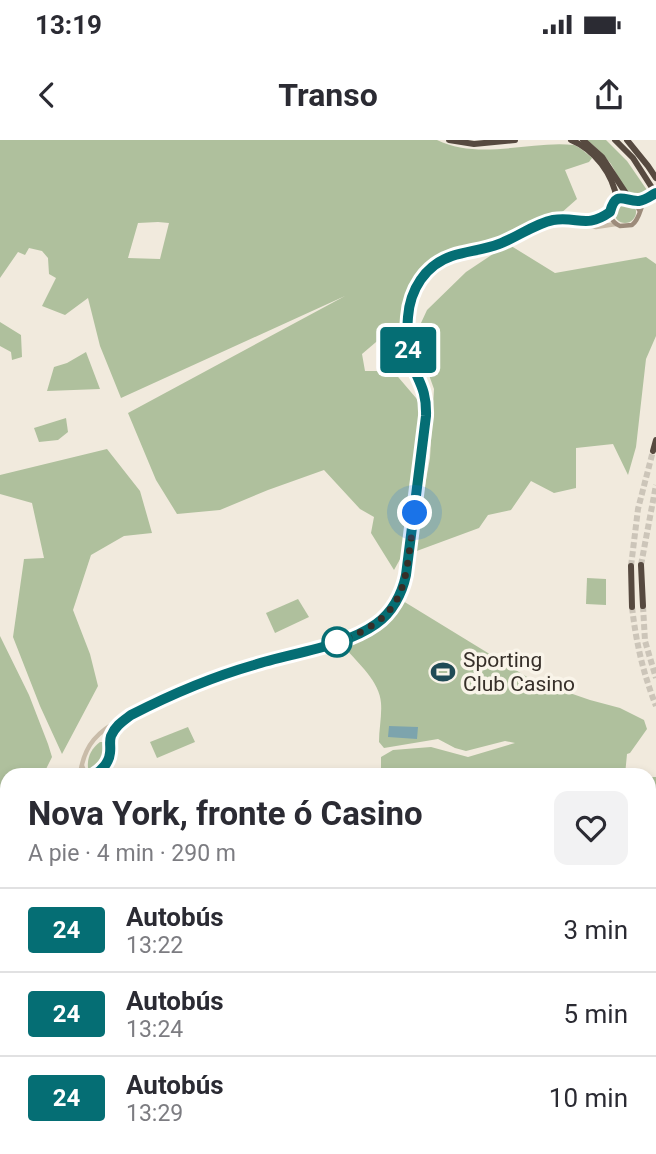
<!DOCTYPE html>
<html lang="es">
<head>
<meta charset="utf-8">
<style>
  body { margin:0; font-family:Roboto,sans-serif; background:#f2f2f3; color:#2b2b33; height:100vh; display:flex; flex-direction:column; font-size:26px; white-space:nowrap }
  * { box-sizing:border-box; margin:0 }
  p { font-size:23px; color:#7c7c81 }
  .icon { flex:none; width:38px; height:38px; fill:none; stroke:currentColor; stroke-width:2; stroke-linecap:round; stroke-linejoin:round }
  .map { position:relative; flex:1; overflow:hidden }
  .panel { position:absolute; left:0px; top:628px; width:656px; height:387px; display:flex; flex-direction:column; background:#fff; border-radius:21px 21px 0 0; box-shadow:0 4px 10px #0003 }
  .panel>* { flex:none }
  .badge { padding:0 14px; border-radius:5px; font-size:24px; line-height:46px }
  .you { position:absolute; width:35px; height:35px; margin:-18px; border:5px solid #fff; border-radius:50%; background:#1a73e8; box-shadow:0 0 0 10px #1a73e833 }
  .map>.badge { position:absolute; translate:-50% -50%; box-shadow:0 0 0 4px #fff }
  .round { display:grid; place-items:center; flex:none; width:74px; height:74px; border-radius:14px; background:#f2f2f3 }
  .head { display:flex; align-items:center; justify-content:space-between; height:119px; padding:0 28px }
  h1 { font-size:33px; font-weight:700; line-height:52px }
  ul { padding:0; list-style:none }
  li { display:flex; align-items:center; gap:21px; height:84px; padding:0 28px; border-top:2px solid #e1e1e2 }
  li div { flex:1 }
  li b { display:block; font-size:26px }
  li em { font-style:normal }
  li .badge { min-width:77px; font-weight:700; text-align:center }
  .status { display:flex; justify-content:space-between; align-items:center; height:49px; padding:0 35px; background:#fff; direction:ltr }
  .status svg { height:19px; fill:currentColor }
  header { display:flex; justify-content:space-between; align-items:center; height:91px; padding:0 28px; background:#fff; font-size:32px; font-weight:700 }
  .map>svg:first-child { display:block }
  .green { fill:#afc09d; fill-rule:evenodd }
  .water { fill:#7da4ad }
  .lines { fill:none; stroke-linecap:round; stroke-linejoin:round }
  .stream { stroke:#7da4ad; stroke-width:2 }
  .motorway-tunnel { stroke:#ccc5b9; stroke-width:6; stroke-dasharray:6 3; stroke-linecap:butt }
  .tertiary { stroke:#c9bca9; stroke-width:4.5 }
  .secondary { stroke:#9c8b7a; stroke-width:4.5 }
  .motorway { stroke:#574a40; stroke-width:6 }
  .secondary-bridge { stroke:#9c8b7a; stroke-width:4.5 }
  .line-casing { stroke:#fff; stroke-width:16 }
  .line { stroke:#056e74; stroke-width:10 }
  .walk { stroke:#362f29; stroke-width:7; stroke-dasharray:0 12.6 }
  .stop-dot { fill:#fff; stroke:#056e74; stroke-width:3.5 }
  .labels { text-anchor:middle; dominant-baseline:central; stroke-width:7; stroke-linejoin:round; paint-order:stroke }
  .poi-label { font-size:21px; fill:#362f29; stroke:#f9f4e9; text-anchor:start }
</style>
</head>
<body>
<div class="status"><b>13:19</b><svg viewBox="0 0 49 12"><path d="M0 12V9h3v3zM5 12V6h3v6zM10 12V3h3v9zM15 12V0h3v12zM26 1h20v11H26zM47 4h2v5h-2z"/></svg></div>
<header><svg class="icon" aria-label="back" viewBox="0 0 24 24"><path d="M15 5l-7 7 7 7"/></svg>Transo<svg class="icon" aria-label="share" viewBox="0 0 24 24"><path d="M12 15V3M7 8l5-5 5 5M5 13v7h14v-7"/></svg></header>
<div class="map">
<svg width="656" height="1014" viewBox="0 0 656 1014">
  <rect width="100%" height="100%" fill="#f1eadd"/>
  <g class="green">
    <path d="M0,0h437c43,21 95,0 137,5 7,3 12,8 18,13l-3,4 -24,8 12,29 -17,15 -32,11 -50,24 -28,5 -13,6 -15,12 -8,13 -8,20 -2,36 -15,-10 -27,23 3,17h28l29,34 -18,147 -10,18 -23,-37 3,-16 -14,-8 -36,-39 -56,20 -48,20 -43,4 -21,-34 -28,-67 217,-117 -224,102 -21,-52 -12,-48 -23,17 -23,-9 14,-28 -7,-4 -1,-16 -6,-7 -13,-3 -4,7 -7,-3 -18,26zM158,82l11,1 -9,36 -32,-1 10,-35z"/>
    <path d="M587,0h19l21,21 22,32c-6,3 -10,6 -16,4 -8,-4 -17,-25 -22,-33 -7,-9 -15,-17 -24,-24z"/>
    <circle cx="625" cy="72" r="11"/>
    <path d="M508,104l47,29 91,-16 10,7v72l-10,23 -10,88 -8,28 -15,-31 -37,4v40l-22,5 -23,-12 -20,29 -23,5 -9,13 -65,24 5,-22 5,-39 6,-33 4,-69 -19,-53 12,-26 39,-38z"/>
    <path d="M0,182l21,13 1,22 -10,3 -1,-8 -11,-6z"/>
    <path d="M86,212l14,37 -53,2 7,-24 13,-4z"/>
    <path d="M66,278l2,14 -10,8 -19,2 -5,-14z"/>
    <path d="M107,309l33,42 12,42 -28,3 -33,19 -18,55 17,44 8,32 -36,68 -22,-48 -27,-69 11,-78 20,-1 -12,-55 -32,-9v-19z"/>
    <path d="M587,438l19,1v26l-20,-1z"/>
    <path d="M298,459l11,18 -34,16 -9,-20z"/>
    <path d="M403,461l129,79 58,20 30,8 24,12 3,9 -17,24 -3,1 -2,21h-244v-18l12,-7 38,-3 37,10 47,-14 -10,-2 -39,10 -11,-3 -17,-9 -54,9 -5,-6c0,-13 3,-26 2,-39 -1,-21 -23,-40 -36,-55l-1,-4c28,-10 43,-16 59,-43z"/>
    <path d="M0,496l29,59 19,49 4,13 -9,18h-36v163l-7,7z"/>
    <path d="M188,587l7,15 -38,16 -7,-16z"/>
    <path d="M100,602h3c5,12 -1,24 -13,29l-2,-3c-1,-11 3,-19 12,-26z"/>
    <path d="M649,637h7v377h-183l-5,-6h181z"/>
  </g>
  <path class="water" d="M389,586l29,1 -1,12 -29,-2z"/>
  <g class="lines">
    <path class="stream" d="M649,730l7,4"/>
    <g class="motorway-tunnel">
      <path d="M641,425l15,-80"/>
      <path d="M631,426l7,-57 15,-58"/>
      <path d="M643,466l2,35 11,37"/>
      <path d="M632,467c4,35 11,66 24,99"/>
    </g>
    <g class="tertiary">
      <path d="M580,83l16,4 20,-3"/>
      <path d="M82,626l3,7 6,2"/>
      <path d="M80,635c4,-31 18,-44 45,-58 42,-18 84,-38 128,-52 39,-12 85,-16 120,-39 13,-8 24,-23 29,-37 6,-16 7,-36 9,-53 3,-24 7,-49 9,-73 2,-19 8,-39 7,-58 -1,-19 -13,-32 -18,-50 -7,-23 -1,-62 15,-80 21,-23 51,-21 77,-32 18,-7 34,-19 53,-23 25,-4 32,9 56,-8"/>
      <path d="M94,635c25,-15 8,-35 27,-54"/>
      <path d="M0,930l7,-22"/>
      <path d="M0,961l7,14"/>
      <path d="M244,1008l11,6"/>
    </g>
    <path class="secondary" d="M639,70c-3,-9 -9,-13 -18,-12l-9,7c-4,9 -1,17 8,21l12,-1c8,-6 8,-17 13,-26"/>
    <g class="motorway">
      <path d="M449,0l25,4 41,-4"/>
      <path d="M571,0c24,10 42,34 46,60"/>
      <path d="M583,0l19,17 27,41"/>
      <path d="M615,0l18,18 23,36"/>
      <path d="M627,0l21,26 8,12"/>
      <path d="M653,311l3,-11"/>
      <path d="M641,425l2,41"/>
      <path d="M631,426l1,41"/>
    </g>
    <path class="secondary-bridge" d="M645,59l11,-6"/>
  </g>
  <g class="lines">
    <g class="line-casing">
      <path id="line" d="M94,635c8,-5 15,-12 16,-22 1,-7 -1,-11 1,-17 4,-10 12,-15 20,-21 39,-20 81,-38 123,-50 37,-12 90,-18 122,-41 16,-11 26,-30 30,-49l20,-159c1,-30 -10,-36 -17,-61 -3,-12 -2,-26 -1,-38 2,-27 17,-52 44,-61 16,-5 31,-6 47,-12 19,-7 35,-20 54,-24 25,-4 33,9 57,-8 6,-23 15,-10 29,-11 7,-1 11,-5 17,-8"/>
    </g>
    <use href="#line" class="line"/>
    <path class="walk" d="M337,502c76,-27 66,-61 78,-129"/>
  </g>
  <defs>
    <g id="stadium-bare" transform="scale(1.89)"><path d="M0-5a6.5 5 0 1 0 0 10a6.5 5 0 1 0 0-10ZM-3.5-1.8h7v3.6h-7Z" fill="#204b56" stroke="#f9f4e9" stroke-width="2.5" paint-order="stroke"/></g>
  </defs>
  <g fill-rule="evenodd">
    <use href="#stadium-bare" x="443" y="532"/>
  </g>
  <circle class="stop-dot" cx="337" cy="502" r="14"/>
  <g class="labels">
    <g class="poi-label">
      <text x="463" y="520">Sporting<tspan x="463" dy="24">Club Casino</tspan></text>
    </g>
  </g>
</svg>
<div class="you" style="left:415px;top:373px"></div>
<b class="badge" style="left:408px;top:210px;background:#056e74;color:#fff">24</b>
<section class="panel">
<div class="head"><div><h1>Nova York, fronte ó Casino</h1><p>A pie · 4 min · 290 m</p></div><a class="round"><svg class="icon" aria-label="heart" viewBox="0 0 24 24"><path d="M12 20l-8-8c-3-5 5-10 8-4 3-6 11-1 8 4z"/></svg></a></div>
<ul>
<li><span class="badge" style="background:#056e74;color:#fff">24</span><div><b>Autobús</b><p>13:22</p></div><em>3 min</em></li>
<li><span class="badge" style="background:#056e74;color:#fff">24</span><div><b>Autobús</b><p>13:24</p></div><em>5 min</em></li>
<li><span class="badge" style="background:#056e74;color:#fff">24</span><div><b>Autobús</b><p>13:29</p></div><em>10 min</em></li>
</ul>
</section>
</div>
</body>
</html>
